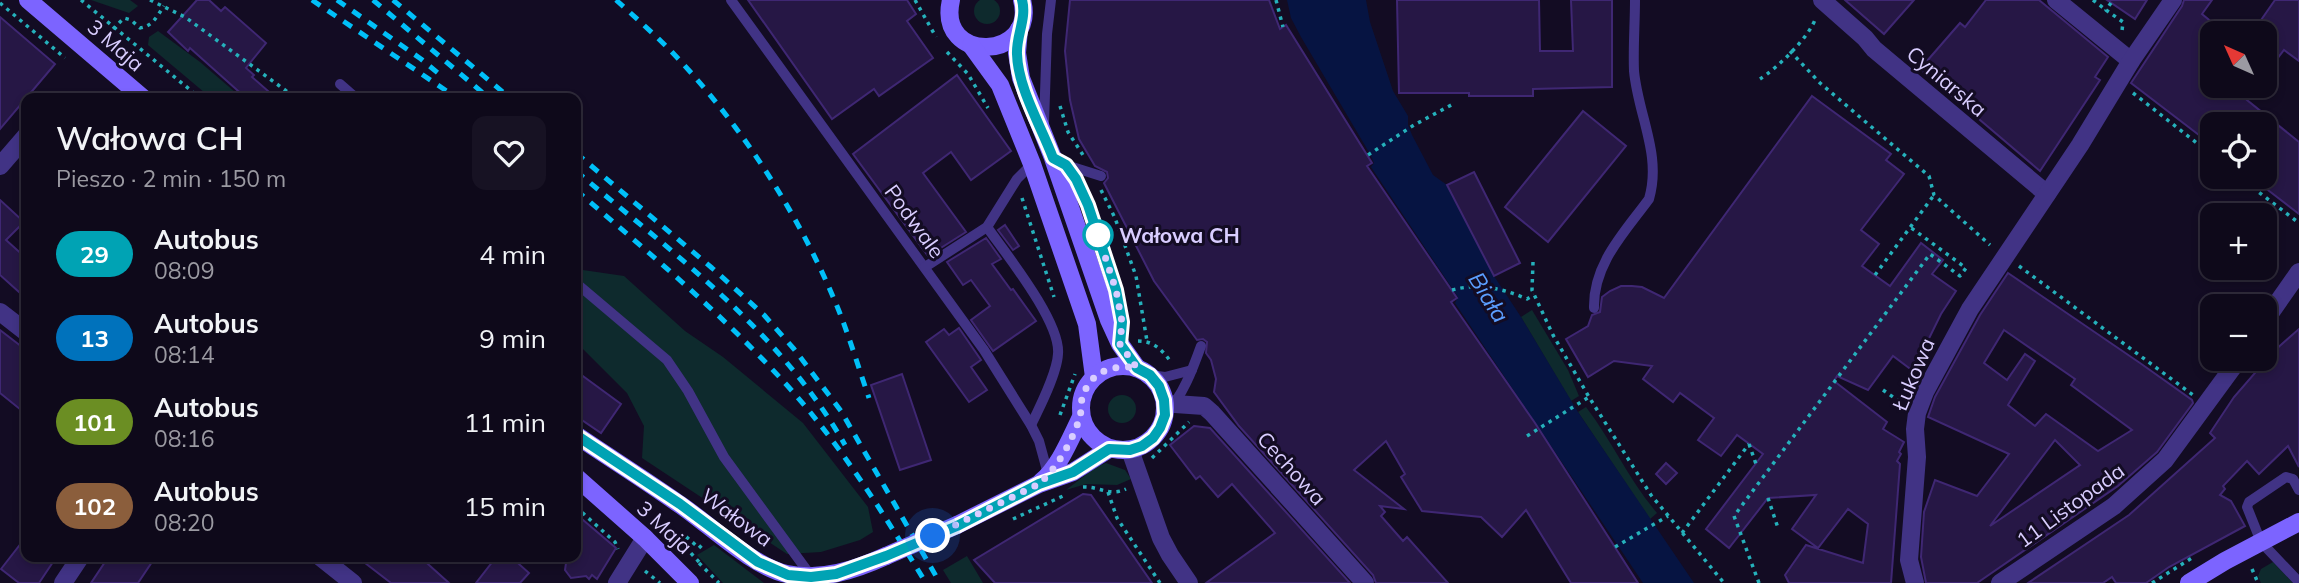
<!DOCTYPE html>
<html lang="pl">
<head>
<meta charset="utf-8">
<style>
  body { margin:0; font-family:Mulish,sans-serif; background:#171223; color:#f1f3f6; height:100vh; display:flex; flex-direction:column; font-size:26px; white-space:nowrap }
  * { box-sizing:border-box; margin:0 }
  p { font-size:23px; color:#9b9aa2 }
  .icon { flex:none; width:38px; height:38px; fill:none; stroke:currentColor; stroke-width:2; stroke-linecap:round; stroke-linejoin:round }
  .map { position:relative; flex:1; overflow:hidden }
  .details { position:absolute; left:21px; top:93px; width:560px; height:469px; display:flex; flex-direction:column; background:#0e091a; border-radius:14px; box-shadow:0 4px 10px #0003,0 0 0 2px #2e2a39 }
  .details>* { flex:none }
  .badge { padding:0 14px; border-radius:23px; font-size:24px; line-height:46px }
  .needle { width:46px; rotate:315deg }
  .tools { position:absolute; left:2200px; top:21px; display:grid; gap:14px }
  .tools a { display:grid; place-items:center; width:77px; height:77px; border-radius:14px; background:#0e091a; box-shadow:0 4px 10px #0003,0 0 0 2px #2e2a39; font-size:35px }
  .you { position:absolute; width:35px; height:35px; margin:-18px; border:5px solid #fff; border-radius:50%; background:#1a73e8; box-shadow:0 0 0 10px #1a73e833 }
  .map>.badge { position:absolute; translate:-50% -50%; box-shadow:0 0 0 4px #fff }
  .round { display:grid; place-items:center; flex:none; width:74px; height:74px; border-radius:14px; background:#171223 }
  .overview { display:flex; align-items:center; justify-content:space-between; height:119px; padding:0 35px }
  h1 { font-size:33px; font-weight:600; line-height:52px }
  ul { padding:0; list-style:none }
  li { display:flex; align-items:center; gap:21px; height:84px; padding:0 35px }
  li div { flex:1 }
  li b { display:block; font-size:26px }
  li em { font-style:normal }
  li .badge { min-width:77px; font-weight:700; text-align:center }
  .map>svg:first-child { display:block }
  .green { fill:#0e2a2d }
  .water { fill:#061442 }
  .building { fill:#261745; stroke:#3f2773; stroke-width:2; fill-rule:evenodd }
  .lines { fill:none; stroke-linecap:round; stroke-linejoin:round }
  .path { stroke:#25b1bb; stroke-width:3.5; stroke-dasharray:3.5 5; stroke-linecap:butt }
  .lane { stroke:#413385; stroke-width:10 }
  .street { stroke:#413385; stroke-width:18 }
  .secondary { stroke:#7c64ff; stroke-width:18 }
  .rail { stroke:#00c0f8; stroke-width:5; stroke-dasharray:10 9; stroke-linecap:butt }
  .secondary-bridge { stroke:#7c64ff; stroke-width:18 }
  .line-casing { stroke:#fff; stroke-width:16 }
  .line { stroke:#00a3b4; stroke-width:10 }
  .walk { stroke:#d9cdff; stroke-width:7; stroke-dasharray:0 12.6 }
  .stop-dot { fill:#fff; stroke:#00a3b4; stroke-width:3.5 }
  .labels { text-anchor:middle; dominant-baseline:central; stroke-width:6; stroke-linejoin:round; paint-order:stroke }
  .street-label { font-size:21px; fill:#d9cdff; stroke:#130c23 }
  .stop-label { font-size:21px; font-weight:bold; fill:#d9cdff; stroke:#130c23; text-anchor:start }
  .water-label { font-size:23px; font-style:italic; fill:#5b9eff; stroke:#130c23 }
</style>
</head>
<body>
<div class="map">
<svg width="2299" height="583" viewBox="0 0 2299 583">
  <rect width="100%" height="100%" fill="#130c23"/>
  <g class="green">
    <circle cx="987" cy="11" r="13"/>
    <path d="M91,0h39l8,6 -9,7z"/>
    <path d="M158,31l42,31 42,36h-31l-63,-53 1,-8z"/>
    <path d="M576,269l48,7 61,55 38,26 80,66 65,84 5,25 -13,8 -39,12 -34,2 -145,-96 2,-32 -17,-33 -51,-51z"/>
    <path d="M1532,310l36,60 11,26 -8,5 -50,-84z"/>
    <circle cx="1122" cy="409" r="14"/>
    <path d="M1586,407c26,34 43,73 71,106l-7,6 -72,-107z"/>
    <path d="M1106,463l19,7 6,9 -14,6 -31,-1 -20,6 30,-23z"/>
    <path d="M714,545l50,38h-41l-26,-28z"/>
    <path d="M967,556l16,27h-32l-8,-13z"/>
    <path d="M2273,562l20,21h-32l-3,-7 3,-7z"/>
  </g>
  <path class="water" d="M1287,0h79l4,22 23,69 15,25v9l4,10 21,40 14,10 47,91 27,41 57,95 116,171h-51l-188,-280 3,-6 -87,-130 3,-4 -4,-9 -69,-117 -10,-19z"/>
  <g class="building">
    <path d="M197,0h12l12,11 4,-4 41,36 -20,25 8,7 -2,2 24,21h-30l-56,-50 -2,3 -20,-19z"/>
    <path d="M748,0h159l9,14 -9,7 26,37 -54,38 -5,-7 -42,30z"/>
    <path d="M1070,0h199l11,29 6,-4 86,138 -5,3 90,132 -6,4 84,121 103,160h-67l-45,-73 -24,27 -21,-20 -59,-6 -21,-34 4,-3 -19,-33 -32,29 50,39 -24,-3 5,6 -4,4 22,25 4,-4 41,46h-72l-3,-8 -134,-149 -25,-34 2,-13 -5,-19 -5,-7 1,-11 -4,-3 -6,1 -43,-59 -50,-98 4,-5 -1,-6 -12,-6 -16,-27 -9,-39 -5,-49z"/>
    <path d="M1397,0h142l1,51h33l-2,-51h41v87l-79,2v7h-64v-3h-70z"/>
    <path d="M1845,0h69l-30,34z"/>
    <path d="M1986,0h53l69,57 -13,20 5,3 -60,91 -120,-102 40,-46 5,4z"/>
    <path d="M2107,0h40l-12,19z"/>
    <path d="M2184,0h28l-10,14 23,19h-13v53h46l-11,14 52,42v72l-35,-27v-63h-52v21l-81,-62 51,-77z"/>
    <path d="M2275,0h24v61l-15,-11 -20,26v-43h-12z"/>
    <path d="M0,17l55,47 -55,65z"/>
    <path d="M957,75l54,76 -40,29 -20,-28 -28,21 43,59 -38,24 -75,-102z"/>
    <path d="M1812,96l79,58 -5,6 18,14 -43,56 18,14 -17,22 28,20 31,-43 22,17 -11,14 24,17 -15,23 -28,57 -20,-15 -25,34 -31,-14 -3,5 53,41 -4,7 21,13 -5,10 2,2 -4,7 3,3 -9,119h-102l-4,-8 21,-30 57,18 5,-39 -20,-15 -30,39 -26,-19 24,-34 -48,3 -39,50 -23,-19 57,-75 -26,-19 -16,21 -23,-16 16,-22 -34,-25 -7,9 -30,-23 9,-13 -38,-5 -26,16 -22,-38 22,-13 4,-11 8,-3 2,-15 8,-6 11,-5h11l10,1 22,11z"/>
    <path d="M1583,111l43,35 -78,96 -43,-35z"/>
    <path d="M1474,172l46,91 -26,13 -47,-91z"/>
    <path d="M0,200l24,22 -18,18 20,18v25l-7,9 -19,-17z"/>
    <path d="M1005,225l14,21 -6,4 -15,-20z"/>
    <path d="M986,238l15,21 -9,5 19,26 2,-1 23,32 -43,30 -22,-31 19,-14 -19,-26 -8,5 -16,-23z"/>
    <path d="M2008,273l132,90 52,37 1,3 -36,49 -39,34 -141,97h-51l-5,-26 3,-45 11,-32 42,16 32,-42 -81,-37 7,-20 45,-82zM2004,330l71,49 -4,6 61,45 -34,21 -52,-37 -11,12 -27,-21 27,-44 -10,-7 -18,26 -23,-17zM2055,440l25,25 -90,61z"/>
    <path d="M959,328l22,32 -10,7 16,23 -18,12 -43,-60 18,-13 5,6z"/>
    <path d="M2299,329v138l-11,-21 -29,28 -12,-13 -24,25 2,3 -5,6 11,6 14,25 -76,41 -23,16h-30l-4,-6 -9,6h-75l101,-68 86,-77 -5,-5 24,-36 40,-46z"/>
    <path d="M0,330l26,20v64l-26,-21z"/>
    <path d="M576,371l45,33 -20,29 -25,-17z"/>
    <path d="M902,374l29,86 -31,10 -29,-85z"/>
    <path d="M1194,426l16,2 140,155h-144l69,-50 -43,-49 -14,13 -18,-21 -4,3 -26,-34z"/>
    <path d="M1666,463l11,10 -11,11 -10,-10z"/>
    <path d="M1083,494l8,1 61,88h-157l-21,-23z"/>
    <path d="M576,514l40,34 -19,31 -5,-4 -3,4 -3,-3 -15,2 -6,-8 2,-14h9z"/>
    <path d="M26,537v19h31l-18,27h-20l-18,-14z"/>
    <path d="M109,556h47l-18,27h-47z"/>
    <path d="M356,556h63l30,27h-58z"/>
    <path d="M497,556h13l19,17 -9,10h-44z"/>
  </g>
  <g class="lines">
    <g class="path">
      <path d="M81,0l119,98"/>
      <path d="M150,0l35,17 111,81"/>
      <path d="M915,0l21,37"/>
      <path d="M1276,0l7,27"/>
      <path d="M2093,0l13,10"/>
      <path d="M0,3l65,55"/>
      <path d="M2111,3l-5,7 17,12 -1,9"/>
      <path d="M113,29l11,-11 7,2 9,8c13,-2 17,-12 24,-22"/>
      <path d="M1790,51l30,32 109,93 5,19 56,50"/>
      <path d="M947,52l21,22 20,34"/>
      <path d="M1760,79c17,-11 50,-42 56,-62"/>
      <path d="M2133,93l79,62"/>
      <path d="M1060,106l8,26 15,23"/>
      <path d="M1368,155l46,-30 41,-22"/>
      <path d="M2239,177l60,46"/>
      <path d="M1101,190l14,28 21,58 11,65"/>
      <path d="M1022,198l32,99"/>
      <path d="M1533,262l-1,28 21,45 36,62 62,98 73,88"/>
      <path d="M2019,266l174,129"/>
      <path d="M1875,275l59,-80"/>
      <path d="M1452,290c26,-7 50,-2 75,9l7,-4"/>
      <path d="M1138,341c16,0 24,9 33,21"/>
      <path d="M1883,390l20,14"/>
      <path d="M1060,415l15,-41"/>
      <path d="M1527,436l62,-39"/>
      <path d="M1749,444l7,20"/>
      <path d="M1152,458l37,-36"/>
      <path d="M1083,487c16,-1 26,10 43,2"/>
      <path d="M1108,492l9,26 43,65"/>
      <path d="M1768,498l10,30"/>
      <path d="M576,507l39,35 3,7"/>
      <path d="M1013,519l50,-23"/>
      <path d="M1682,533l67,-89"/>
      <path d="M1615,547l53,-31"/>
      <path d="M699,562l-21,-23 5,-5 16,14 5,-5"/>
      <path d="M699,563l20,20"/>
      <path d="M2252,569l6,14"/>
      <path d="M645,571l15,12"/>
      <path d="M1759,583l-25,-67 196,-262 30,22 6,-8 -56,-41"/>
      <path d="M2152,583l43,-27"/>
    </g>
    <g class="lane">
      <path d="M731,0l253,350 47,75 8,16 9,33"/>
      <path d="M340,84l16,14"/>
      <path d="M1044,123l3,-89 4,-34"/>
      <path d="M1055,159c5,3 9,4 13,9 23,29 55,131 53,168"/>
      <path d="M1066,165l35,11"/>
      <path d="M987,227c19,27 74,95 71,127 -1,19 -18,53 -27,71"/>
      <path d="M925,267l62,-40 30,-48 15,-15"/>
      <path d="M576,283l91,77 21,31 36,66 87,119"/>
      <path d="M1594,308c-1,-44 30,-75 55,-109 13,-44 -11,-84 -15,-128 -1,-23 1,-48 1,-71"/>
      <path d="M1150,375l15,2 27,-7"/>
      <path d="M1165,415c18,-20 27,-44 36,-69"/>
      <path d="M2299,490l-6,-11 -7,-2 -37,25 -2,5 14,35 38,40"/>
    </g>
    <g class="street">
      <path d="M1822,0l43,38 9,11 173,145"/>
      <path d="M2056,0l75,61"/>
      <path d="M0,166l26,-30"/>
      <path d="M0,312l26,20"/>
      <path d="M2264,322l35,-50"/>
      <path d="M1175,404l29,2 8,7 153,170"/>
      <path d="M1130,450l31,88 9,17 19,28"/>
      <path d="M319,556l34,27"/>
      <path d="M63,583l18,-27"/>
      <path d="M617,583l28,-45"/>
      <path d="M1915,583l-6,-23 8,-103 -2,-28 2,-16 8,-21 45,-83 110,-164 51,-84 42,-61"/>
      <path d="M2000,583l114,-77 51,-46 74,-101"/>
    </g>
    <g class="secondary">
      <path d="M28,0l115,98"/>
      <path d="M951,0c-15,65 87,60 71,0"/>
      <path d="M1019,29l-2,24 4,25 32,80 56,162 11,24 17,24"/>
      <path d="M971,45l29,40 32,79 55,160 7,53"/>
      <circle cx="1123" cy="408" r="42"/>
      <path d="M576,435c34,23 69,45 103,69 30,20 74,63 108,70 35,7 68,-4 99,-18"/>
      <path d="M576,477l69,61 45,45"/>
      <path d="M1041,482c19,-16 29,-43 40,-65"/>
      <path d="M957,525l82,-41 34,-12 36,-23"/>
      <path d="M2189,583l36,-22 74,-39"/>
    </g>
    <g class="rail">
      <path d="M312,0l145,98"/>
      <path d="M337,0l84,59 23,19"/>
      <path d="M373,0l116,98"/>
      <path d="M393,0l117,98"/>
      <path d="M616,0c19,17 38,34 55,51 71,74 130,166 168,260 11,28 20,58 30,87"/>
      <path d="M576,153l136,115 52,47 30,34 47,62 99,172"/>
      <path d="M576,171c97,82 205,161 269,274"/>
      <path d="M576,190c72,62 144,122 208,192 56,61 99,131 142,201"/>
    </g>
    <path class="secondary-bridge" d="M886,556l71,-31"/>
  </g>
  <g class="lines">
    <g class="line-casing">
      <path id="line" d="M576,435l104,69 78,58 30,13 23,2 25,-3 50,-18 71,-30 82,-42 34,-12 36,-23 21,1 12,-4 11,-8 7,-10 5,-13 -1,-15 -5,-14 -9,-11 -13,-7 -17,-24 2,-22 -6,-32 -28,-85 -12,-26 -10,-14 -13,-7c-12,-32 -35,-70 -36,-104 -1,-18 10,-36 5,-54"/>
    </g>
    <use href="#line" class="line"/>
    <path class="walk" d="M933,536l106,-52c18,-16 32,-41 40,-64 3,-7 1,-14 3,-21 7,-27 30,-35 55,-31l-17,-24 2,-22 -6,-32 -21,-64 3,9"/>
  </g>
  <circle class="stop-dot" cx="1098" cy="235" r="14"/>
  <g class="labels">
    <g class="street-label">
      <text transform="translate(116 45) rotate(41)">3 Maja</text>
      <text transform="translate(1947 81) rotate(40)">Cyniarska</text>
      <text transform="translate(915 221) rotate(54)">Podwale</text>
      <text transform="translate(1913 374) rotate(-67)">Łukowa</text>
      <text transform="translate(1292 468) rotate(48)">Cechowa</text>
      <text transform="translate(2070 505) rotate(-36)">11 Listopada</text>
      <text transform="translate(737 517) rotate(36)">Wałowa</text>
      <text transform="translate(665 527) rotate(43)">3 Maja</text>
    </g>
    <g class="stop-label">
      <text x="1119" y="235">Wałowa CH</text>
    </g>
    <g class="water-label">
      <text transform="translate(1489 297) rotate(58)">Biała</text>
    </g>
  </g>
</svg>
<div class="tools">
<a><svg class="needle" viewBox="-14 -14 28 28"><path d="M0-13l5 13h-10z" fill="#e53935"/><path d="M0 13l5-13h-10z" fill="#9b9aa2"/></svg></a>
<a><svg class="icon" aria-label="locate" viewBox="0 0 24 24"><circle cx="12" cy="12" r="6"/><path d="M12 2v4M12 18v4M2 12h4M18 12h4"/></svg></a>
<a>+</a>
<a>−</a>
</div>
<div class="you" style="left:933px;top:536px"></div>
<section class="details">
<div class="overview"><div><h1>Wałowa CH</h1><p>Pieszo · 2 min · 150 m</p></div><a class="round"><svg class="icon" aria-label="heart" viewBox="0 0 24 24"><path d="M12 20l-8-8c-3-5 5-10 8-4 3-6 11-1 8 4z"/></svg></a></div>
<ul>
<li><span class="badge" style="background:#00a3b4;color:#fff">29</span><div><b>Autobus</b><p>08:09</p></div><em>4 min</em></li>
<li><span class="badge" style="background:#0072bc;color:#fff">13</span><div><b>Autobus</b><p>08:14</p></div><em>9 min</em></li>
<li><span class="badge" style="background:#6b8e23;color:#fff">101</span><div><b>Autobus</b><p>08:16</p></div><em>11 min</em></li>
<li><span class="badge" style="background:#8b5e3c;color:#fff">102</span><div><b>Autobus</b><p>08:20</p></div><em>15 min</em></li>
</ul>
</section>
</div>
</body>
</html>
